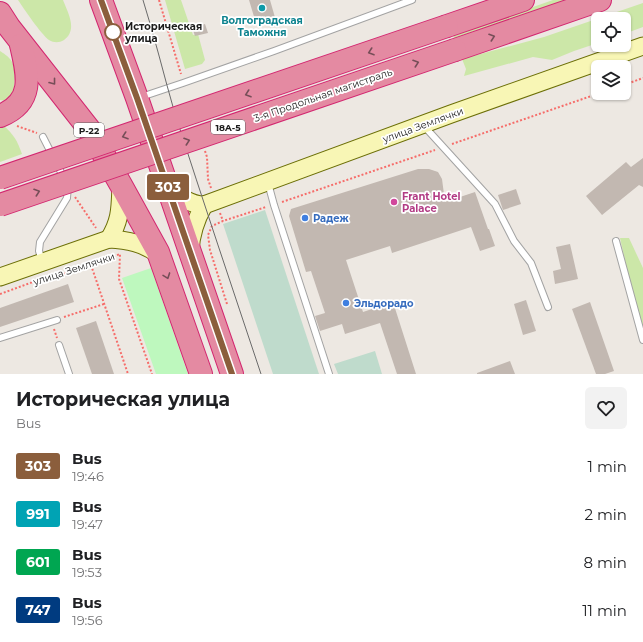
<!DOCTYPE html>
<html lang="en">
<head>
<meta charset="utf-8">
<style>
  body { margin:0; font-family:Montserrat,sans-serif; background:#f2f2f2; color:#202124; height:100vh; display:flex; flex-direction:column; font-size:15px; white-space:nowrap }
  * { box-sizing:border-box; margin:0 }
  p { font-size:13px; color:#757577 }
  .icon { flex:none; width:22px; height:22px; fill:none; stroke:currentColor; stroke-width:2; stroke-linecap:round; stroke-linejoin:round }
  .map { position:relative; height:374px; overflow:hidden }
  .panel { display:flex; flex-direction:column; background:#fff; flex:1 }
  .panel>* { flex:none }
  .badge { padding:0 8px; border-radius:3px; font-size:14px; line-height:26px }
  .controls { position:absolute; left:591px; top:12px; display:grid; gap:8px }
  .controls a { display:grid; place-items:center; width:40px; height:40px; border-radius:6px; background:#fff; box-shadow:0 1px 3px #0004; font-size:20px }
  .map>.badge { position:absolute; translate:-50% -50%; box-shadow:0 0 0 2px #fff }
  .round { display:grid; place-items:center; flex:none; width:42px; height:42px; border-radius:6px; background:#f2f2f2 }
  .summary { display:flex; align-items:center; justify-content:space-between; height:68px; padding:0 16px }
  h1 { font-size:19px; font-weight:700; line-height:30px }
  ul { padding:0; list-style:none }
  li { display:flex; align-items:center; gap:12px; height:48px; padding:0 16px }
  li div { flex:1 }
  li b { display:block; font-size:15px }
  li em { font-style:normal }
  li .badge { min-width:44px; font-weight:700; text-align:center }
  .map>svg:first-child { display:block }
  .grass { fill:#cce7a8 }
  .wetland { fill:#bfdbcc }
  .park { fill:#bef8be }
  .building { fill:#c2b8b1 }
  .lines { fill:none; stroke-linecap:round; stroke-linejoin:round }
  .lane-casing { stroke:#a3a3a3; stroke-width:8 }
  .secondary-casing { stroke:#6c6f07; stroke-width:19 }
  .highway-casing { stroke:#d32770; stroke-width:24 }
  .path { stroke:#f66d6a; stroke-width:2; stroke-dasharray:2 2; stroke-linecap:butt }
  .lane { stroke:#fff; stroke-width:6 }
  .secondary { stroke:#f8f6b5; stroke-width:17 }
  .highway { stroke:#e48aa2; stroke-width:22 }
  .tram { stroke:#6a6a6a; stroke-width:1 }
  .highway-bridge-casing { stroke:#d32770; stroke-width:24; stroke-linecap:butt }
  .highway-bridge { stroke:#e48aa2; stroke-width:22 }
  .oneway { stroke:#764e58 }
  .line-casing { stroke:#fff; stroke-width:9 }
  .line { stroke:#8b5e3c; stroke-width:6 }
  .culture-dot { fill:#0f9aa8; stroke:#fff; stroke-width:1.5 }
  .stop-dot { fill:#fff; stroke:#8b5e3c; stroke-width:2 }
  .hotel-dot { fill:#d1479c; stroke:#fff; stroke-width:1.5 }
  .shop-dot { fill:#3f7fe0; stroke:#fff; stroke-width:1.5 }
  .labels { text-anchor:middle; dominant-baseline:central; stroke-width:3.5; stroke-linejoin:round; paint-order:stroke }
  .shield { fill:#fff; stroke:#606060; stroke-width:1 }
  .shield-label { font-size:9px; font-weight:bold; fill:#1c1c1c }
  .culture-label { font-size:10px; font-weight:bold; fill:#0d838f; stroke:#fff }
  .stop-label { font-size:10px; font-weight:bold; fill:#1c1c1c; stroke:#fff; text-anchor:start }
  .street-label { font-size:10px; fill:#1c1c1c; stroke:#fff }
  .hotel-label { font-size:10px; font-weight:bold; fill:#b23c85; stroke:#fff; text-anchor:start }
  .shop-label { font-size:10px; font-weight:bold; fill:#366cbe; stroke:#fff; text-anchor:start }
</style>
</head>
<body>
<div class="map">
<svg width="643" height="374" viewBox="0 0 643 374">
  <rect width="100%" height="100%" fill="#ede8e2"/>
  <g class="grass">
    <path d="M18,0h45c5,13 15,30 1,40 -5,3 -10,3 -15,0 -8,-6 -25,-31 -31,-40z"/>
    <path d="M165,0h16l12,35 5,-1 7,26 -3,4 -17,5z"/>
    <path d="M553,0h12l-111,38 -1,-3z"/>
    <path d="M643,3v24l-19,7v-15h-26v24l-24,8 -22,9 -19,-3 -69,19 2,-7 -4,-10 82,-22z"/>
    <path d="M0,51c3,2 8,5 10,8 7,7 7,37 -4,41 -2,1 -4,0 -6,0z"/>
    <path d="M3,125c11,10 14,15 19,29l-22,8v-36z"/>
    <path d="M620,238h9l14,30v63l-9,-30z"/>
  </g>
  <g class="wetland">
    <path d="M265,210l54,164h-46l-50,-150z"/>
    <path d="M375,351l7,23h-44l-4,-10z"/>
  </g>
  <path class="park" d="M151,268l37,106h-32l-34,-96z"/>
  <g class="building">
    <path d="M249,0h21l6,21 -9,3 -2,-8 -10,4z"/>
    <path d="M205,24l3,9 -13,3 -3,-9z"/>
    <path d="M643,158v29l-4,-2 -37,30 -16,-19 40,-34 5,5z"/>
    <path d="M418,169h11l9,3 4,7 3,23 30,-10 13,37h1l6,17 -15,5 -9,-24 -79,26 -2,-7 -44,14 17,52 30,-10 23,72h-19l-17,-51 -35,11 -3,-10 -22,7 -5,-15 10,-3 -14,-42 -5,1 -17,-56 2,-7z"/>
    <path d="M516,189l5,15 -18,6 -5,-15z"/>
    <path d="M570,244l8,35 -23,5 -2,-13 8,-2 -5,-22z"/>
    <path d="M68,284l6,18 -74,25v-19z"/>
    <path d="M526,300l10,31 -13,4 -9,-31z"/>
    <path d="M590,302l24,69 -9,3h-9l-24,-65z"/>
    <path d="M96,321l18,53h-22l-16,-46z"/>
    <path d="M510,361l5,13h-38v-1z"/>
  </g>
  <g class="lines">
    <g class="lane-casing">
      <g id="lane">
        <path d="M141,97l42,-14 91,-32 138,-51"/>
        <path d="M424,126l71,78 19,37 17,22 17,44"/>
        <path d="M268,183l6,22 55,169"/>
        <path d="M616,241l27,99"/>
        <path d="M42,261l-3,-10 1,-9 27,-44 1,-12 -25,-49"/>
        <path d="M0,338l57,-18"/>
        <path d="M59,345l10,29"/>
      </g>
    </g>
    <g class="secondary-casing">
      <g id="secondary">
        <path d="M167,186c11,9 22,19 37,19l247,-91 192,-68"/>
        <path d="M109,239c12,-19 11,-32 12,-54"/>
        <path d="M190,251c1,-17 6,-32 14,-46"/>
        <path d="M0,277l109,-38c18,1 35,4 50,16"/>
      </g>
    </g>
    <g class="highway-casing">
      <g id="highway">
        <path d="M101,0l36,98 95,276"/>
        <path d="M0,13l9,14 80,102 32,56 37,67 43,122"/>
        <path d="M447,26l76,-26"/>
        <path d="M455,50l145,-50"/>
        <path d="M0,116c35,-14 28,-41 21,-71"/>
      </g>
    </g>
    <g class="path">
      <path d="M159,0l22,74"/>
      <path d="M624,85l19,-7"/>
      <path d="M17,126l20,7"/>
      <path d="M452,144l148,-51"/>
      <path d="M205,151l2,6 1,22 3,9"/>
      <path d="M75,197l21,31"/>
      <path d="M282,202l153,-52"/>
      <path d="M220,213l3,8"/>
      <path d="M91,265l37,109"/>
      <path d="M0,294l44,-16 5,1 42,-14 29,-11 -1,25 33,95"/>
      <path d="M227,304l-17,-54 -2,-15 4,-9 11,-5 43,-14"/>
      <path d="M64,317l40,-13"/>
      <path d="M54,329l3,9"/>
    </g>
    <use href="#lane" class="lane"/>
    <use href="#secondary" class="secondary"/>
    <use href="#highway" class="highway"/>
    <path class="tram" d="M143,0c12,38 21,76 32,114 28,87 57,173 86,260"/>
    <g class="highway-bridge-casing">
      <g id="highway-bridge">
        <path d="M0,178l447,-152"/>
        <path d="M0,205l455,-155"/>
      </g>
    </g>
    <use href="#highway-bridge" class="highway-bridge"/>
  </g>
  <defs><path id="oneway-chevron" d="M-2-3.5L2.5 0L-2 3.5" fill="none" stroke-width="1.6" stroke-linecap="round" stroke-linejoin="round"/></defs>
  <g class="oneway">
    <use href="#oneway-chevron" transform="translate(492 37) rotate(-19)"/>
    <use href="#oneway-chevron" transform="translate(371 52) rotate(161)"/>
    <use href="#oneway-chevron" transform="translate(416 63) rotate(-19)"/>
    <use href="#oneway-chevron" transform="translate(53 82) rotate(52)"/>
    <use href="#oneway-chevron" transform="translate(248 94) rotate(161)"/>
    <use href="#oneway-chevron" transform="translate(125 136) rotate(161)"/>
    <use href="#oneway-chevron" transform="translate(187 141) rotate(-19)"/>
    <use href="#oneway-chevron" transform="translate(37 192) rotate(-19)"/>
    <use href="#oneway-chevron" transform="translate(167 276) rotate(70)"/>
  </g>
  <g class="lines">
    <g class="line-casing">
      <path id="line" d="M101,0l36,98 95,276"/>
    </g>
    <use href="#line" class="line"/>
  </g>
  <circle class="culture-dot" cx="262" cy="8" r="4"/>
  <circle class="stop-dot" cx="113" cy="32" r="8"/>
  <circle class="hotel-dot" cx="394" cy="202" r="4"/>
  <g class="shop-dot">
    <circle cx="305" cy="218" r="4"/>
    <circle cx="346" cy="303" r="4"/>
  </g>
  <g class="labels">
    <g class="shield">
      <rect x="211" y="120" width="34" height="14" rx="3"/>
      <rect x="74" y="123" width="30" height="14" rx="3"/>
    </g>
    <g class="shield-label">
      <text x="228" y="127">18А-5</text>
      <text x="89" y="130">Р-22</text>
    </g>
    <g class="culture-label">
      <text x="262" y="20">Волгоградская<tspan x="262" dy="12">Таможня</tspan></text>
    </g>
    <g class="stop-label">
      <text x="125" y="26">Историческая<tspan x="125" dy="12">улица</tspan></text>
    </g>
    <g class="street-label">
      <text transform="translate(323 95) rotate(-19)">3-я Продольная магистраль</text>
      <text transform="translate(423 125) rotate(-20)">улица Землячки</text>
      <text transform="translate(74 269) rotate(-18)">улица Землячки</text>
    </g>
    <g class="hotel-label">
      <text x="402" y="196">Frant Hotel<tspan x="402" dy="12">Palace</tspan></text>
    </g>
    <g class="shop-label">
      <text x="313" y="218">Радеж</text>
      <text x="354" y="303">Эльдорадо</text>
    </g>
  </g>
</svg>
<div class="controls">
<a><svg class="icon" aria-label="locate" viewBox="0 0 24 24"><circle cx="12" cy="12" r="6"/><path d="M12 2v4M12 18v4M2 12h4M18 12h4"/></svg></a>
<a><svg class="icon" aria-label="layers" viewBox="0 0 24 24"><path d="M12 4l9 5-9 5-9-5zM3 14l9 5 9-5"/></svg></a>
</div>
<b class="badge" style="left:168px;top:187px;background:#8b5e3c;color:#fff">303</b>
</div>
<section class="panel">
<div class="summary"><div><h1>Историческая улица</h1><p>Bus</p></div><a class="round"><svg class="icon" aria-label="heart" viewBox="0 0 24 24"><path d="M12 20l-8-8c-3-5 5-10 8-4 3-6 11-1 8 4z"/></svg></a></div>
<ul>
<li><span class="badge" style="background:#8b5e3c;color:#fff">303</span><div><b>Bus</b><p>19:46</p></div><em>1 min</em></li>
<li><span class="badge" style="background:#00a3b4;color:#fff">991</span><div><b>Bus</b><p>19:47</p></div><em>2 min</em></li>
<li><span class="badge" style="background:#00a651;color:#fff">601</span><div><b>Bus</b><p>19:53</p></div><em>8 min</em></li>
<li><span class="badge" style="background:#003b80;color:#fff">747</span><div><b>Bus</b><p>19:56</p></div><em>11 min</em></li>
</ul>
</section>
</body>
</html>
